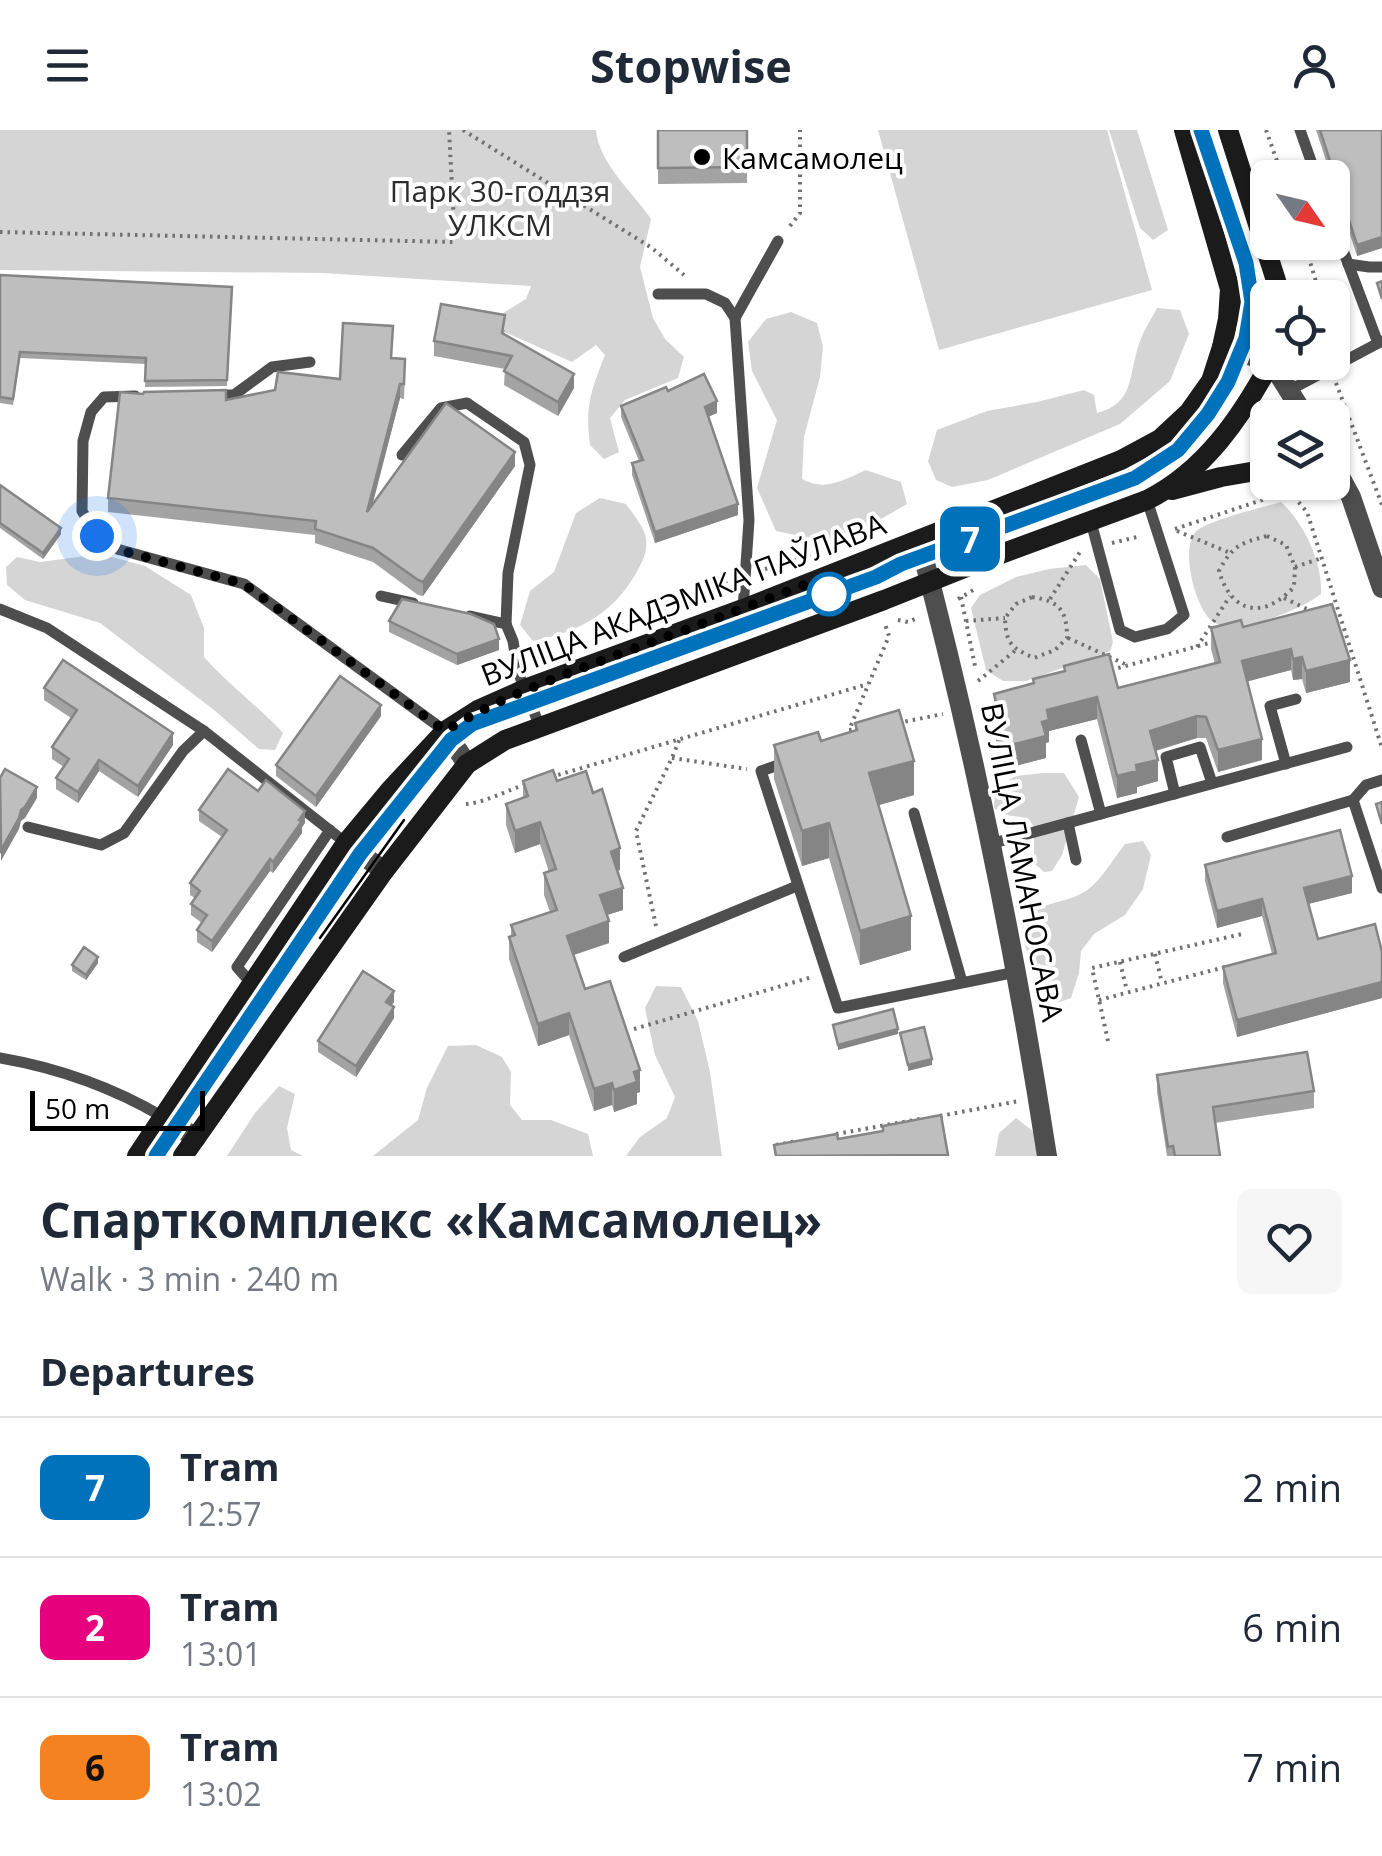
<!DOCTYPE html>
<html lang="en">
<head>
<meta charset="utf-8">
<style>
  body { margin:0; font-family:"Open Sans",sans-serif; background:#f6f6f7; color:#1f2937; height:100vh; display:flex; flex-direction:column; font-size:38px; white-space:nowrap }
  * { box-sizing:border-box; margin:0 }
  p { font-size:32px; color:#747a83 }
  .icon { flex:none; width:55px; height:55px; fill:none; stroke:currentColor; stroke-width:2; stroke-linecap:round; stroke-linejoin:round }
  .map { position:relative; height:1026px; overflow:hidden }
  .details { display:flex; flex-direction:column; background:#fff; flex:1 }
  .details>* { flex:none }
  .badge { padding:0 20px; border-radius:15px; font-size:35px; line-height:65px }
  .needle { width:65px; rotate:124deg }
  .controls { position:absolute; left:1250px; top:30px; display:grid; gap:20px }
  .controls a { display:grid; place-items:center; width:100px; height:100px; border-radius:15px; background:#fff; box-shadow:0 2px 8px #0004; font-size:50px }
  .scale { position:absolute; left:30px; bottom:25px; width:175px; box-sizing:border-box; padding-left:10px; border:5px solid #000; border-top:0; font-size:28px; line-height:35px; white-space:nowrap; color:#000; -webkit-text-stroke:8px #fff; paint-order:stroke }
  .you { position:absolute; width:50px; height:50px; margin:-25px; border:8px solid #fff; border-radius:50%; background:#1a73e8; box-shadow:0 0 0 15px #1a73e833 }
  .map>.badge { position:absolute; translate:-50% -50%; box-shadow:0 0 0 5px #fff }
  h2 { padding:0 40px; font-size:38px; line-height:90px }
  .round { display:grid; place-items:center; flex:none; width:105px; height:105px; border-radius:15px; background:#f6f6f7 }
  .summary { display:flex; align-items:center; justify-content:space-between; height:170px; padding:0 40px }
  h1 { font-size:48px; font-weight:700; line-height:75px }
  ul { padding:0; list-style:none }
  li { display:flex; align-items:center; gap:30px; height:140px; padding:0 40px; border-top:2px solid #e0e1e3 }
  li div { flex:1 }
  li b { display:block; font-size:38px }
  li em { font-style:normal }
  li .badge { min-width:110px; font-weight:700; text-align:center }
  header { display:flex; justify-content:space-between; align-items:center; height:130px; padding:0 40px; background:#fff; font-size:45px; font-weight:700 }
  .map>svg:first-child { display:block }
  .green { fill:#d5d5d5 }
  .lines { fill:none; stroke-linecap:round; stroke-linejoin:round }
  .path { stroke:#707070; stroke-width:4; stroke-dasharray:2.5 5; stroke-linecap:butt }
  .service { stroke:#4e4e4e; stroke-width:11 }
  .minor { stroke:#4e4e4e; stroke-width:20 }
  .secondary { stroke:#1b1b1b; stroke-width:20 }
  .tram { stroke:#000; stroke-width:2.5 }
  .wall { fill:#a3a3a3 }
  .shaded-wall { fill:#858585 }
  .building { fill:#bebebe; stroke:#858585; stroke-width:2.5 }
  .line-casing { stroke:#fff; stroke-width:22 }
  .line { stroke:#0072bc; stroke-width:15 }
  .walk { stroke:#000; stroke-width:10; stroke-dasharray:0 18 }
  .poi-dot { fill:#000; stroke:#fff; stroke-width:4 }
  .stop-dot { fill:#fff; stroke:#0072bc; stroke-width:5 }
  .labels { text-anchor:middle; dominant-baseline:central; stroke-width:8; stroke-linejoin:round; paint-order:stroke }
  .poi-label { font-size:30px; fill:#000; stroke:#fff; text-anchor:start }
  .park-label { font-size:30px; fill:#2c2c2c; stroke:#fff }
  .street-label { font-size:30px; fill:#000; stroke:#fff }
</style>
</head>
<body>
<header><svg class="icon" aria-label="menu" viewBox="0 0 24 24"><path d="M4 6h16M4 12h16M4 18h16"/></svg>Stopwise<svg class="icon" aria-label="person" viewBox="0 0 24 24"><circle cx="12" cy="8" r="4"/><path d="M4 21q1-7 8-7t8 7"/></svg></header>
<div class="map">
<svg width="1382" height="1026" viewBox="0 0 1382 1026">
  <rect width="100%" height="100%" fill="#fff"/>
  <g class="green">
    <path d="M0,0h596c3,34 37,62 55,89l-11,48 13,51 12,21 19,18 -6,21 -53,22 -15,18 9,34 -15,7 -14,-14c-5,-39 1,-54 15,-90l-9,-10 -24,17 -72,-32v-15l26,-16 5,-13 -208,-13 -323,-3z"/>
    <path d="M878,0h229l45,160 -213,60z"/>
    <path d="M1109,0h28l31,100 -15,10 -13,-12z"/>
    <path d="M1157,178l23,2 9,24 -19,47 -50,43 -132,56 -36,7 -16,-7 -8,-19 9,-31 50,-19 50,-9 47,-12 10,5 3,18c38,-10 31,-37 42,-69 4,-13 12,-24 18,-36z"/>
    <path d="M791,182l26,11 6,24 -3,30 -16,60 -2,42c23,13 41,1 64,-9l35,12 6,22 -59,34 -34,1 -38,-8 -19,-43 20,-68 -25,-49 -4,-29 18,-23z"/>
    <path d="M600,368l26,6c7,10 18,23 20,34 2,14 -4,25 -11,37 -24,40 -57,57 -102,66l-13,-16 10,-34 24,-19 22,-59z"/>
    <path d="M1281,372c23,21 42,61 40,92 -19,15 -87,44 -109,27 -18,-14 -34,-80 -13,-92 18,-11 61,-21 82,-27z"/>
    <path d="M101,424l44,12 46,29 13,33v29c25,28 54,49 79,76l-8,17 -16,-1 -45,-39 -114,-87 -75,-23 -18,-15 -1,-18 11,-10 23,5z"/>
    <path d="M1086,435l14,14 13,63 -3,9 -84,30h-23l-17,-11 -15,-62 9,-13 36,-18 33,-8z"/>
    <path d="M1043,643h21l15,24 -17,58 -10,16 -8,1 -10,-9v-36l-6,-9 -22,-3 -12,-7 1,-17 20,-15z"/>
    <path d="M1143,711l8,14 -8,34 -18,26 -31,19 -13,17 -2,22 -8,25 -14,5c-15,-13 -14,-16 -21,-33 -9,-21 -28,-45 3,-61 14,-8 31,-8 45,-17 16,-9 29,-33 41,-48z"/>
    <path d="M656,856l25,1 17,34 12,51 12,84h-96l14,-19 27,-19 8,-21 -20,-42 -10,-47z"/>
    <path d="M476,915l26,12 9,15 -1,33 12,15h29l37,14 5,22h-220l45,-36 9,-32 21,-42z"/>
    <path d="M279,956l16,8 -8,34 4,22 12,6h-76l28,-43z"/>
    <path d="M1016,988l17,13 6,25h-44l4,-23z"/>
  </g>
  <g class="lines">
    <g class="path">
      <path d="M463,0l189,118 32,27"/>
      <path d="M1266,0l17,48"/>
      <path d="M790,96l10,-13v-83"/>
      <path d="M0,102l455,10 -6,-112"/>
      <path d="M1304,112l17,56"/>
      <path d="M1303,160l18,1"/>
      <path d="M1336,253l46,122"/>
      <path d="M1175,399l114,-38 18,21 75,236"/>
      <path d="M1177,401l51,21"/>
      <path d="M1267,406l19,9 9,22 -1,20c-30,32 -62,28 -75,-16 13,-25 21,-28 48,-35z"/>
      <path d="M1112,413l29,-7"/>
      <path d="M1295,437l27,-9"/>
      <path d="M765,439l53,-15"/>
      <path d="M961,467l14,69"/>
      <path d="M1032,467c27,4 35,13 35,41l-12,12 -21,8c-23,-10 -28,-15 -29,-40l11,-14z"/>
      <path d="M1284,468l27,13"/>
      <path d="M958,469l17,-10"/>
      <path d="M1050,469l30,-47"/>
      <path d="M898,490l10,2 9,-4"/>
      <path d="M966,491l39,-3"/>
      <path d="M594,508l133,-57"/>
      <path d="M1068,508l59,27"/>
      <path d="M1197,517l33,-51"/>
      <path d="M1111,540l102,-28"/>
      <path d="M978,551l38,-31"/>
      <path d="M898,593l45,-9"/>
      <path d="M859,599l-10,1 40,-94 -4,-12"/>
      <path d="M672,628l75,11"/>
      <path d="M551,647l317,-93"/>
      <path d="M466,674c22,-2 40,-14 62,-20"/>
      <path d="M656,796l-20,-95 36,-73 8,-20"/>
      <path d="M1155,824l7,29"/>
      <path d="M1120,832l7,29"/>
      <path d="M1099,870l126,-33"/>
      <path d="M634,899l178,-52"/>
      <path d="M1108,911l-16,-73 150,-34"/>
      <path d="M940,986l79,-15"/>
      <path d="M836,1004l84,-15"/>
      <path d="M776,1015l21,-4"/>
    </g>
    <g class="service">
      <path d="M1300,0l17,48"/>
      <path d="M1332,91l46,122"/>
      <path d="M1348,134l21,3h13"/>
      <path d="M658,164h48l19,9 10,15 14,202 -6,89"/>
      <path d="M735,188l43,-77"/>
      <path d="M1290,260l92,-49"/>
      <path d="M214,265h20l38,-28 38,-5"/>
      <path d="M135,266l-31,1 -13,15 -8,29 -1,70 15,25 20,13 127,35 201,147"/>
      <path d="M402,325l39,-47 26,-5 57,39 6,23 -22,108 -2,51"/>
      <path d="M1091,392l29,108 15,7 32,-8 17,-14 -37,-115"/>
      <path d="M381,466l32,7"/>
      <path d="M0,479l47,19 157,103 142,112"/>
      <path d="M470,486l36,8 7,17 5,31 22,55"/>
      <path d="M1081,610l20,74"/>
      <path d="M784,633l-23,8 77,237 178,-36"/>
      <path d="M1286,634l-16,-58 26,-7"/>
      <path d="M1382,650l-16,5 -13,15 29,88"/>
      <path d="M1175,664l-9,-37 34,-10 12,36"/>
      <path d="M914,683l48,169"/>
      <path d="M1068,693l8,37"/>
      <path d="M28,697l73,18 23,-12 59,-82 21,-20"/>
      <path d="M1227,707l126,-37"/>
      <path d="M990,714l357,-97"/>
      <path d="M624,827l173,-71"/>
      <path d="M252,854l-15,-17 93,-137"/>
      <path d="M0,928c58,10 112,29 163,59"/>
    </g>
    <g class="minor">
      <path d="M1222,217l46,14"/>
      <path d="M1271,232l35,56"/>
      <path d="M1332,332l19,35 31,91"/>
      <path d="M919,410c54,203 96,409 128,616"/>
      <path d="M445,601l22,33"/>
      <path d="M346,713l38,28"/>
      <path d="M163,987l33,21"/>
    </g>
    <g class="secondary">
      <path d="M1228,0l51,160v8"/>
      <path d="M1231,161l37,65"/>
      <path d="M1332,335h2"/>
      <path d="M1172,360l49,-13 47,-8"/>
      <path d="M137,1026l209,-313 45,-54 54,-58 33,-21 47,-21 218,-80 378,-149 39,-21 29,-27 22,-31 11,-34 6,-28 2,-30 -46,-159"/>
      <path d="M183,1026l201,-285 83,-107 38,-24 379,-140 98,-39 165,-61c58,-29 94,-83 124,-138"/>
    </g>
    <g class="tram">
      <path d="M320,808l84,-118"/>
      <path d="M156,1026l204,-302 91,-114 22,-16 403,-147 25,-12 234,-87 43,-29 30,-35 20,-32 18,-44 6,-37 -6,-38 -45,-133"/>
    </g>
  </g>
  <g class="wall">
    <path d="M658,0h89v53l-89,1z"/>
    <path d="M1316,0h66v118l-25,8z"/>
    <path d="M0,145l232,12 -5,99 -82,1 1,-23 -126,-6 -7,47 -13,-2z"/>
    <path d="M505,200l-1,4 70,54 -16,28 -54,-31 1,-16 -71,-13v-15z"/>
    <path d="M392,228l13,15 -1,26 -4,-1 -28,106 143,-38 -92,130 -5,-1 -45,-33 -58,-19v-8l-207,-23v-14l118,-98 114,-21z"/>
    <path d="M668,261l49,22 -9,4 30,98 -83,28 -23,-68v-12l7,-2 -18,-44v-11z"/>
    <path d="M0,355l61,49 -18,25 -43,-31z"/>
    <path d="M389,491l110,29 -42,15 -68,-33z"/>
    <path d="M1243,497l107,55 -44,11 -4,-14 -9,1 -2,-10 -44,11 15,79 -44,12 -12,-34h-9l-41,13 2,30 -21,6v6l-20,5 -20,-79 -48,12v11l-3,1v15l-43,11 -7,-27 -2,-48 39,-10v-5l31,-8v-5l54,22 97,-24 -4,-15v-21z"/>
    <path d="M44,558l129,57 -35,52 -39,-26 -21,32 -22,-14v-11l8,-11 -12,-8v-12l19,-29 -27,-18z"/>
    <path d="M381,586l-65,91 -40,-31v-11z"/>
    <path d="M855,593l59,72 -35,10 32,145 -51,15 -31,-107 -27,8 -28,-87v-34l47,-4 34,-10z"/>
    <path d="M523,651h34l63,89 -3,1 6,39 -16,5 2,28 -35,12 11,34 55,103 -3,1v11l-23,8 -2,-7 -18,6 -25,-76 -31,11 -29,-87v-22l2,-1v-11l39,-13 -6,-17v-22l5,-1 -9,-28 -25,9 -9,-28v-21l17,-6z"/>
    <path d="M199,680l106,13 -3,4v6l-29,40 -3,-2 -58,81 -15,-10v-12l5,-7 -11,-8v-11l4,-6 -5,-3v-12l32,-46 -23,-16z"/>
    <path d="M1205,735l147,28 -44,11 10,35 64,13v46l-145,39 -14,-54v-16l49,-13 -10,-38 -45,12 -12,-47z"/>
    <path d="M98,833l-12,17 -14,-9v-6z"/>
    <path d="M394,872l-2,3 2,13 -38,59 -38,-25v-11z"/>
    <path d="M1157,945l157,16v17l-99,15 5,33h-53l-10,-64z"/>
  </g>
  <g class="shaded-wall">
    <path d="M1382,107v11l-25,8v-11z"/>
    <path d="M574,244v14l-16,28v-14z"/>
    <path d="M400,254v14l-33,128v-14z"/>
    <path d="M717,271v12l-12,5v-11z"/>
    <path d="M515,322v14l-92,130v-14z"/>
    <path d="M738,374v11l-83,28v-11z"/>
    <path d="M61,398v6l-18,25v-6z"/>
    <path d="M499,509v11l-42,15v-11z"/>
    <path d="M1291,519v21l-49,13v-22z"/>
    <path d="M1302,527v22l-9,1v-21z"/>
    <path d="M1350,530v22l-44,11v-22z"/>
    <path d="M1097,567v22l-48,12v11l-3,1v15l-43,11v-22l39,-25 5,-12z"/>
    <path d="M381,575v11l-65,91v-11z"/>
    <path d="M1197,586v22l-47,14v-21z"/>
    <path d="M173,603v12l-35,52v-11z"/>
    <path d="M1262,609v21l-44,12v-22z"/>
    <path d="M99,630v11l-21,32v-11z"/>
    <path d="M1158,630v21l-21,6v6l-20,5v-22l19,-11z"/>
    <path d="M914,631v34l-45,13v-35z"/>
    <path d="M37,657v11l-12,20 -4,3 -2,8 -18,32v-11l20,-40z"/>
    <path d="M305,681v12l-3,4v6l-29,40v-11z"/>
    <path d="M540,692v22l-25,9v-22z"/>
    <path d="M829,693v35l-27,8v-35z"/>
    <path d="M620,718v22l-9,3v-21z"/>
    <path d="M270,729v12l-58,81v-11z"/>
    <path d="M1352,746v17l-48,12v-17z"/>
    <path d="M623,758v22l-23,7v-22z"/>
    <path d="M1262,769v17l-45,12v-17z"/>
    <path d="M911,786v34l-51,15v-34z"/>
    <path d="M609,791v22l-42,14v-21z"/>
    <path d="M98,827v6l-12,17v-5z"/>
    <path d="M1382,852v16l-145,39v-17z"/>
    <path d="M394,861v11l-8,11v-11z"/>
    <path d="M394,877v11l-38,59v-11z"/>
    <path d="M569,883v22l-31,11v-22z"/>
    <path d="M898,899v5l-60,16v-5z"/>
    <path d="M932,929v6l-24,6v-6z"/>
    <path d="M640,940v22l-3,1v11l-23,8v-22l20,-18z"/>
    <path d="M612,953v22l-18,6v-22z"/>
  </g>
  <g class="building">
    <path d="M658,0h89v37l-89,1z"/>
    <path d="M1320,0h62v107l-25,8z"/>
    <path d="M0,145l232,12 -5,93 -82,1 1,-23 -126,-6 -7,47 -13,-2z"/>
    <path d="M1382,151v18l-5,-16z"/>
    <path d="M441,174l64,11 -3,18 72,41 -16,28 -54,-31 8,-15 -78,-15z"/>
    <path d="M343,193l50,3 -2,32 14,1 -1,25h-4l-33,128 79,-109 69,49 -92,130 -5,-2 -45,-32 -58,-19 1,-8 -208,-23 12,-106 23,2 1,-2 82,-2v10l49,-10 3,-18 62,7z"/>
    <path d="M704,244l13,27 -12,6 33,97 -83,28 -23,-69 11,-3 -22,-54 45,-19 2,4z"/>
    <path d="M0,355l61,43 -18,25 -43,-30z"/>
    <path d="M402,469l69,15 23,10 5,15 -42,15 -68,-33z"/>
    <path d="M1332,474l18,56 -44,11 -4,-14 -9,2 -2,-10 -49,12 20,78 -44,11 -12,-33 -9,-1 -47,15 8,29 -22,5 1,6 -20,5 -20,-79 -50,13 2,10 -7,2 4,14 -43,11 -7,-27h4l-6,-26 40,-11 -1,-4 32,-8 -1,-5 45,-12 9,34 102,-26 -9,-34 30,-8 2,7z"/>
    <path d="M63,530l110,73 -35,53 -39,-26 -21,32 -22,-14 13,-19 -17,-12 25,-37 -33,-22z"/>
    <path d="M340,546l41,29 -65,91 -40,-31z"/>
    <path d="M899,580l15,51 -45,12 42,143 -51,15 -31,-108 -27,8 -28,-86 44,-13 3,9 36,-11 -2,-7z"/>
    <path d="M5,639l32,18 -12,20 -4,3 -2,8 -18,32 -1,-72z"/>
    <path d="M228,639l30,22 8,-11 39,31 -6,9 3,1 -29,41 -3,-3 -58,82 -15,-11 10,-15 -16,-11 9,-13 -10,-8 37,-53 -28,-20z"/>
    <path d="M553,640l4,11 29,-10 7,22 9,-4 18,59 -9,4 12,36 -23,7 9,26 -42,15 18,53 25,-8 30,89 -6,2 3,10 -23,8 -2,-7 -18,6 -25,-76 -31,11 -29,-87 6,-2 -4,-10 46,-15 -13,-37 12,-4 -16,-47 -25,9 -9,-27 22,-8 -5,-15z"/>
    <path d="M1382,672v22l-6,-20z"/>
    <path d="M1340,700l12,46 -48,12 14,51 57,-15 7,28v30l-145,38 -14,-53 53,-14 -14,-54 -45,12 -12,-46z"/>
    <path d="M84,817l14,10 -12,18 -14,-10z"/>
    <path d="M363,841l31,20 -8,11 8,5 -38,59 -38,-25z"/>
    <path d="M893,879l5,20 -60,16 -5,-20z"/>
    <path d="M924,897l8,32 -24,6 -8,-32z"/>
    <path d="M1307,922l7,39 -101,16 7,49h-45l-2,-10 -5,1 -11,-72z"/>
    <path d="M941,985l7,40 -172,1 -2,-11 63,-11 1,5 45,-8v-5z"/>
  </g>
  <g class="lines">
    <g class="line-casing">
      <path id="line" d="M156,1026l204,-302 91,-114 21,-16 404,-147 25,-13 234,-86 43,-28 30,-36 20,-32 18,-44 6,-36 -6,-39 -45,-133"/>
    </g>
    <use href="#line" class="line"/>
    <path class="walk" d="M97,406l19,13 128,35 201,147c55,-34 114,-54 174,-77 70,-25 139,-51 208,-78l2,18"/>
  </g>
  <circle class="poi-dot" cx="702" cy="27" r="10"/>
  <circle class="stop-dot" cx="829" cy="464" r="20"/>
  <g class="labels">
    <g class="poi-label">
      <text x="722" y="27">Камсамолец</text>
    </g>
    <g class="park-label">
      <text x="500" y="60">Парк 30-годдзя<tspan x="500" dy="34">УЛКСМ</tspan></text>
    </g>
    <g class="street-label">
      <text transform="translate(683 469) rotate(-21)">ВУЛІЦА АКАДЭМІКА ПАЎЛАВА</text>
      <text transform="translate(1023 732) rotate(79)">ВУЛІЦА ЛАМАНОСАВА</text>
    </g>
  </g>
</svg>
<div class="controls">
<a><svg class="needle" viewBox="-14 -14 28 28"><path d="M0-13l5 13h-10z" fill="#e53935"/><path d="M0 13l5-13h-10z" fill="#747a83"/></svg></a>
<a><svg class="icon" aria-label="locate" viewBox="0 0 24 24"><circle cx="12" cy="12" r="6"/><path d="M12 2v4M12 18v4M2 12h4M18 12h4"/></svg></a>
<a><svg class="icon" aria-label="layers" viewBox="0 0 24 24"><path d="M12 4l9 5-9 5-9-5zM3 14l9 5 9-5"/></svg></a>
</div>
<div class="scale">50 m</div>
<div class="you" style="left:97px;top:406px"></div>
<b class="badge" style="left:970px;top:409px;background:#0072bc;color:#fff">7</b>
</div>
<section class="details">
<div class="summary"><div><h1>Спарткомплекс «Камсамолец»</h1><p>Walk · 3 min · 240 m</p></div><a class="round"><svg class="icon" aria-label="heart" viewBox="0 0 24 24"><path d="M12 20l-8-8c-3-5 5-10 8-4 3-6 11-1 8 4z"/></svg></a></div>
<h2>Departures</h2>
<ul>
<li><span class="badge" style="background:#0072bc;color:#fff">7</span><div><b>Tram</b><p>12:57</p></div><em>2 min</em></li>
<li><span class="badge" style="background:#e6007e;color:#fff">2</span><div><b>Tram</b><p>13:01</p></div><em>6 min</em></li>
<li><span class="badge" style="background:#f58220;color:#111">6</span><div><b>Tram</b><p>13:02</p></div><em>7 min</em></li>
</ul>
</section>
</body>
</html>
